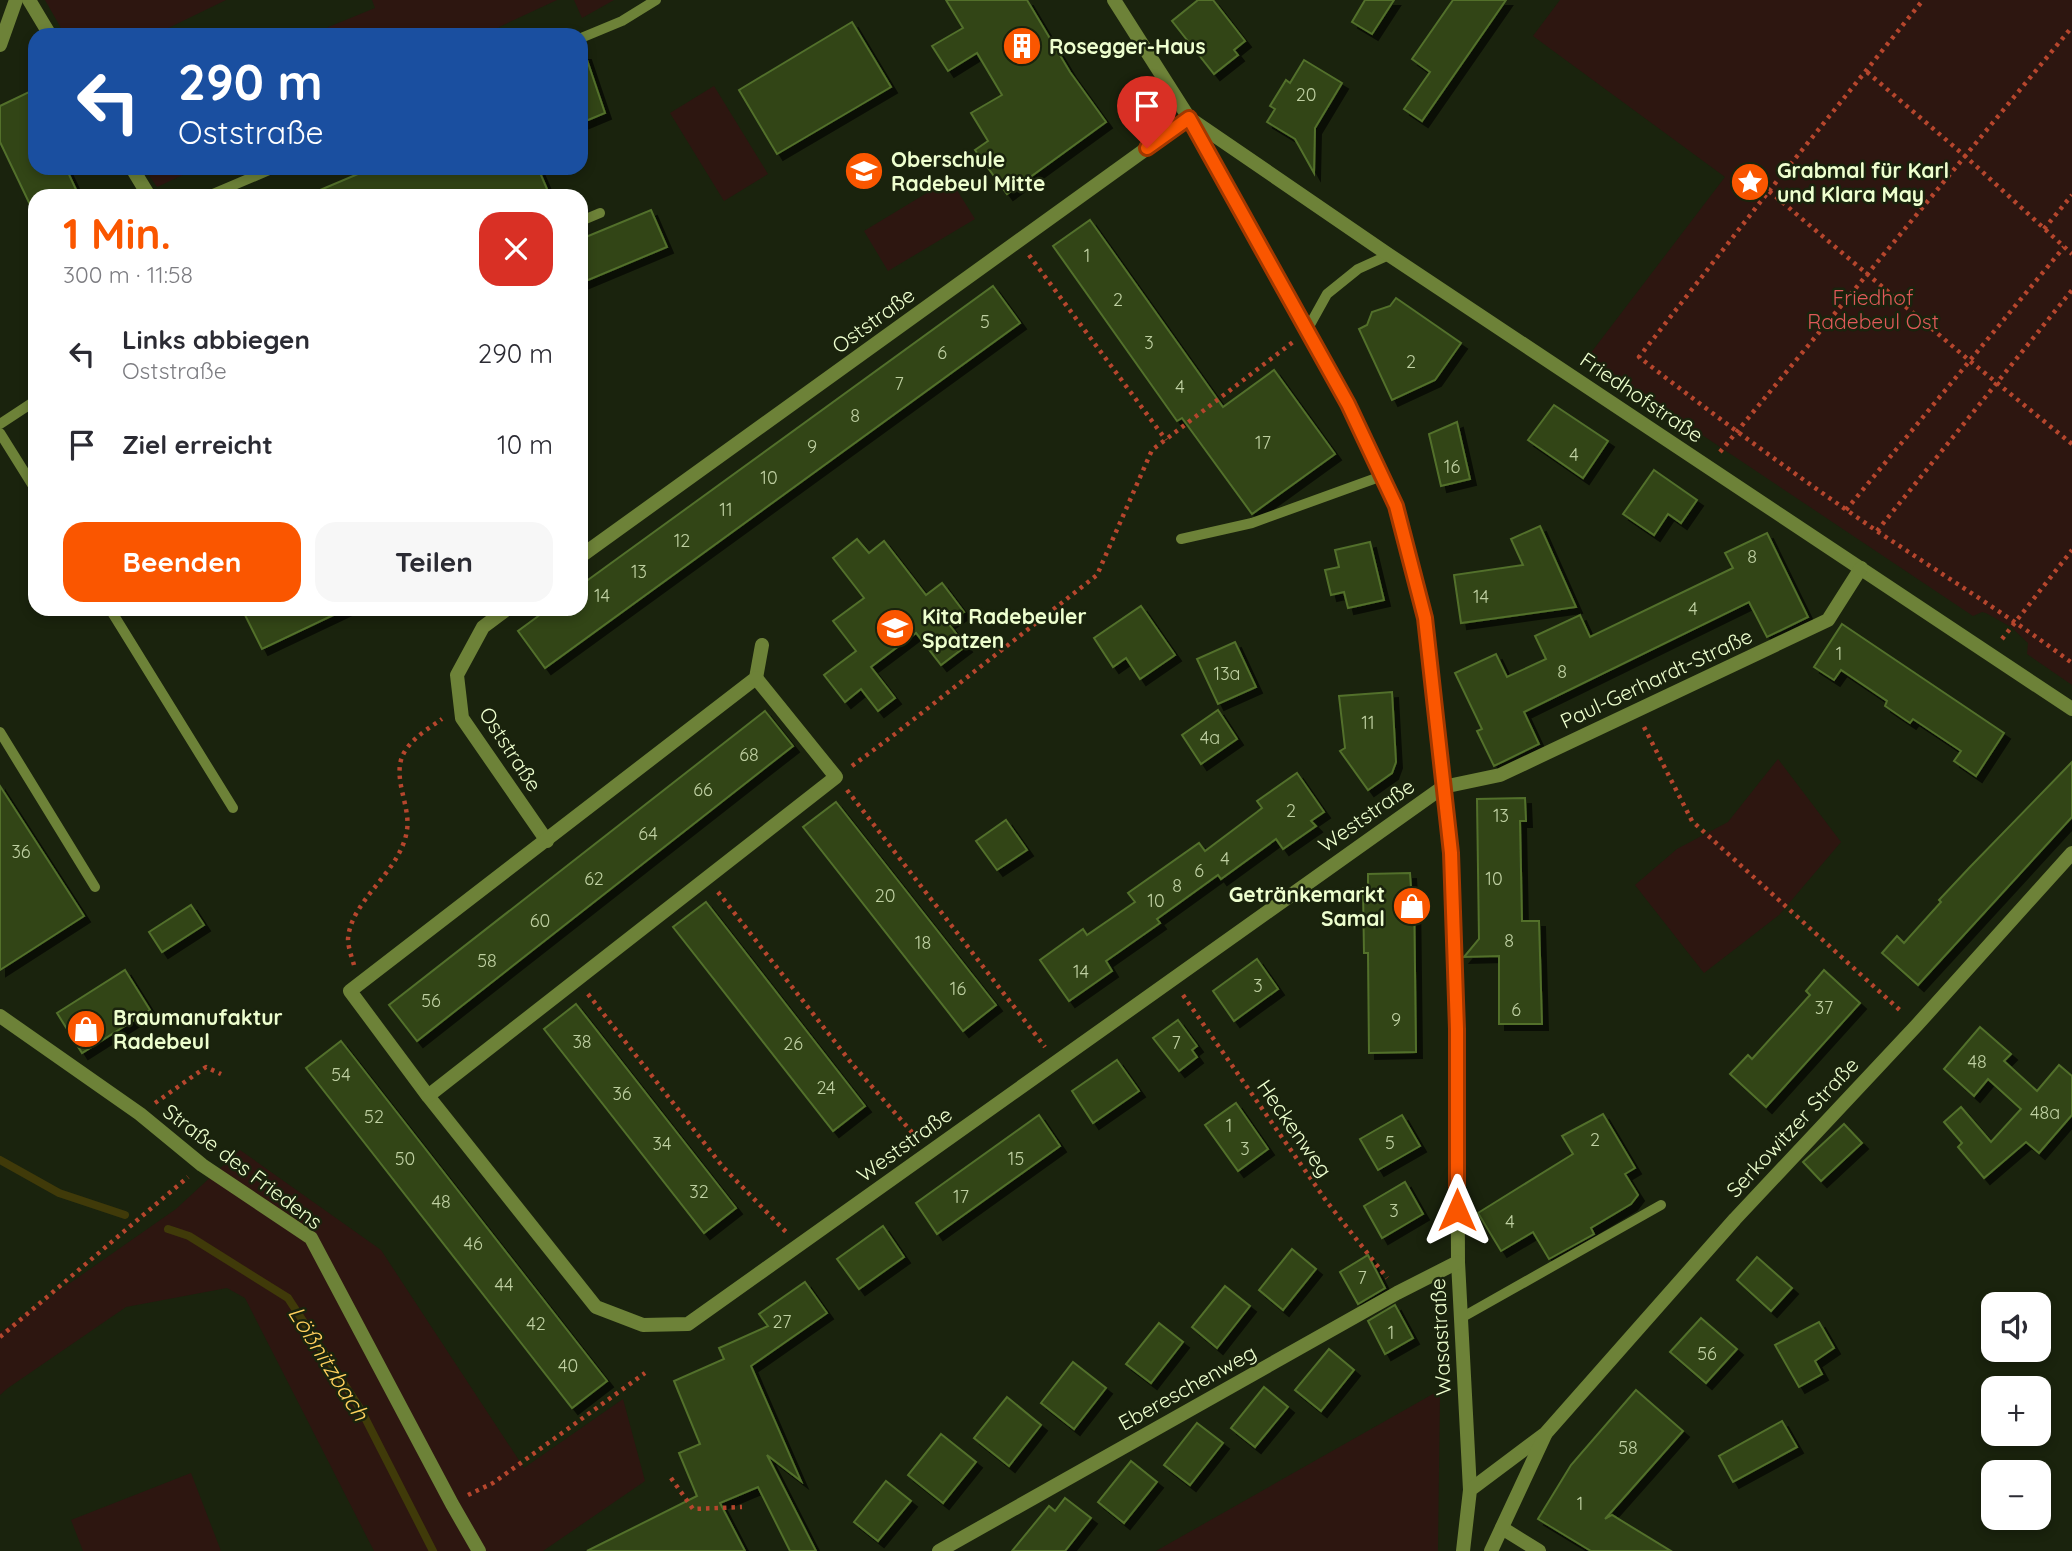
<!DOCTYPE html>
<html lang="de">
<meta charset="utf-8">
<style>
body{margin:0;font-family:Quicksand,sans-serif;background:#f7f7f7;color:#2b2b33;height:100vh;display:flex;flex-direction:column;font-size:26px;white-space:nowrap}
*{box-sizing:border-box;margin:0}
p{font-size:23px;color:#7c7c81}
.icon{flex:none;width:38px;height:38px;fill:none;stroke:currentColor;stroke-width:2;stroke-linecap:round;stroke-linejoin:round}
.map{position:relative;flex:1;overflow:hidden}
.drawer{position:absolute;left:28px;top:189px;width:560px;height:427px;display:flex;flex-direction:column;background:#fff;border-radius:21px;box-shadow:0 4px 10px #0003}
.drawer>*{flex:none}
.hud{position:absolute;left:28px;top:28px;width:560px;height:147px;border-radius:21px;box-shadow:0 4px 10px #0003;background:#1a4fa0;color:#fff;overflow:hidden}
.controls{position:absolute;left:1981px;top:1292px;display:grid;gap:14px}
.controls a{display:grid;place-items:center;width:70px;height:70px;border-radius:14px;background:#fff;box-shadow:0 4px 10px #0003;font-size:35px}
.pin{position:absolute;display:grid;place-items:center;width:60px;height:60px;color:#fff;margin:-72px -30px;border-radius:50% 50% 50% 0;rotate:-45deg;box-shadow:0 0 7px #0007}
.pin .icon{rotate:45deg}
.me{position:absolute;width:77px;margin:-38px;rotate:0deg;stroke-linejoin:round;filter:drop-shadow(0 0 5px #0008)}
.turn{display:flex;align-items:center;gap:24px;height:147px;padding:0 35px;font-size:32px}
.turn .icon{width:91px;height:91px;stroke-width:2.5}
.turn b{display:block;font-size:49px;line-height:60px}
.round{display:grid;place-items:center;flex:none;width:74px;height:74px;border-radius:21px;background:#f7f7f7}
.headline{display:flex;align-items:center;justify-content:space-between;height:119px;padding:0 35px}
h1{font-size:42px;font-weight:700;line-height:52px;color:#fa5600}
.primary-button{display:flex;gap:14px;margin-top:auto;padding:14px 35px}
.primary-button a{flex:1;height:80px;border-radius:21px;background:#fa5600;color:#fff;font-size:28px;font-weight:700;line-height:80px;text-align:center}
.primary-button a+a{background:#f7f7f7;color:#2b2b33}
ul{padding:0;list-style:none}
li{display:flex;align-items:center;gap:21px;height:91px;padding:0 35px}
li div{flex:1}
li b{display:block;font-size:26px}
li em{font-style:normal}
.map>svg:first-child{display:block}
</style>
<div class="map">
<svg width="2072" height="1551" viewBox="0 0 2072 1551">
<defs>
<filter id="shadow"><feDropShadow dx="6" dy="6" stdDeviation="0" flood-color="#0009"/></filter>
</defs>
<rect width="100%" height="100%" fill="#1a230d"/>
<!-- green -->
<g fill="#2d1610">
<polygon points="45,0 226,0 154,35 65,35"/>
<polygon points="372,0 557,0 482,35 309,35 375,8"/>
<polygon points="574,0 614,0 582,18"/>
<polygon points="1560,0 2072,0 2072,685 2027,654 2028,643 2011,627 1986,613 1982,612 1973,616 1587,358 1725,177 1533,36"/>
<polygon points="714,86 768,174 724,201 670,113"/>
<polygon points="144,168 198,168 157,187"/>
<polygon points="950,179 975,219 888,271 864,231"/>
<polygon points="1778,759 1841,842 1779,915 1704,973 1635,885 1677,849 1728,822"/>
<polygon points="240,1150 381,1250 524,1468 623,1399 645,1481 543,1551 374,1551 245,1298 227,1288 126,1307 8,1388 0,1395 0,1332 176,1209"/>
<polygon points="1440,1390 1438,1551 1156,1551"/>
<polygon points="191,1473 221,1551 83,1551 71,1520"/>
</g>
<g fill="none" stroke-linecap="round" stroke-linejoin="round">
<!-- stream -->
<g stroke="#403a09" stroke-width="8">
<polyline points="0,1160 59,1193 125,1215"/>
<polyline points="168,1229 189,1236 288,1298 361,1410 433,1551"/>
</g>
</g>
<!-- building -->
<g fill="#314419" stroke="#52702b" stroke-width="2" filter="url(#shadow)">
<polygon points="946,0 1027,0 1070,72 1106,122 1007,194 975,150 988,141 971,113 1002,95 977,53 948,71 932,46 963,28"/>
<polygon points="1198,0 1213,0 1245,41 1234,50 1238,55 1214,74 1172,21"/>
<polygon points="1365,0 1394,0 1372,34 1352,22"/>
<polygon points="1453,0 1506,0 1422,121 1404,109 1430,72 1412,59"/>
<polygon points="852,22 891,87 777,154 739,90"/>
<polygon points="581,54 585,54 605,113 581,123"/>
<polygon points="1304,60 1342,83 1315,128 1314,173 1295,139 1267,122 1275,109 1270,106 1286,80 1290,83"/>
<polygon points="29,92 35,104 35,168 66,168 79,196 35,196 35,215 0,142 0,106"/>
<polygon points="372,168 538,168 550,196 306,196"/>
<polygon points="651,210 667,247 581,283 581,239"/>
<polygon points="1090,220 1223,407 1274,370 1335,454 1252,514 1182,418 1177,421 1053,246"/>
<polygon points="993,286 1020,323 545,668 518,631 548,609 581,609 581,585"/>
<polygon points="1396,298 1461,343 1435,380 1392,400 1359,329 1367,325 1372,312 1390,306"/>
<polygon points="1554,405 1608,441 1583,478 1528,440"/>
<polygon points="1457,422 1470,479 1441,486 1429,434"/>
<polygon points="1654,470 1697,500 1681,523 1668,514 1654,535 1623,514"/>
<polygon points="1540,526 1576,607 1461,623 1454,575 1523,565 1511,539"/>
<polygon points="1767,533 1808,617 1767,637 1749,602 1524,712 1539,744 1494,766 1477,731 1482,729 1455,673 1496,654 1507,677 1546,659 1535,636 1580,615 1590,637 1733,568 1725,553"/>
<polygon points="857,539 869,553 884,541 926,595 942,583 964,612 948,623 966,646 941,665 916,633 871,667 895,698 878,711 861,689 845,702 824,675 856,651 833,621 864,598 833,558"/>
<polygon points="1370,542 1384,600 1348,608 1344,592 1331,595 1325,570 1339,567 1335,550"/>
<polygon points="1141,606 1175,655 1140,679 1126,658 1113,667 1094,638"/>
<polygon points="242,609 346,609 262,649"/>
<polygon points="1842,624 2004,733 1976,776 1954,761 1961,751 1913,719 1910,723 1885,706 1887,701 1841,670 1834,680 1814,667"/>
<polygon points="1235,642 1256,687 1218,704 1197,659"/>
<polygon points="1392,692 1396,762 1392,773 1368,790 1340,751 1345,748 1339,696"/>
<polygon points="1218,710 1237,739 1201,764 1182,735"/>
<polygon points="765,711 793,746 417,1041 389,1005"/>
<polygon points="2072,762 2072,817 1918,985 1882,953 1897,936 1904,943 1941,902 1939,900 1970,867"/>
<polygon points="1297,773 1324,812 1311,821 1316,826 1283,849 1276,839 1221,879 1218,875 1157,919 1160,923 1106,961 1112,971 1069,1001 1040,960 1083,929 1087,935 1135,902 1128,893 1199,843 1205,851 1257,812 1262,808 1257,801"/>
<polygon points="0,786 84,916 0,970"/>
<polygon points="1525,798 1526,821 1520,821 1522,921 1539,921 1542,1024 1499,1024 1499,956 1464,957 1479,939 1477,799"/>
<polygon points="836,802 996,1005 963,1031 803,827"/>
<polygon points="1006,820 1027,850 997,870 976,841"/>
<polygon points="1410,873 1411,888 1414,888 1416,1052 1369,1053 1368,953 1364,953 1363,888 1368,888 1368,874"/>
<polygon points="706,902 865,1106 833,1131 673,927"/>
<polygon points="191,905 204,925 162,952 149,932"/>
<polygon points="1257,959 1278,989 1234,1021 1213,991"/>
<polygon points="125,970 150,1010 82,1053 57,1013"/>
<polygon points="1824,970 1860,1003 1766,1107 1730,1074 1748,1055 1752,1059 1810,995 1806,991"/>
<polygon points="576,1004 736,1208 704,1233 544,1029"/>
<polygon points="1178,1020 1197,1046 1192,1050 1197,1057 1179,1071 1153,1038"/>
<polygon points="1980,1027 2011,1054 2004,1061 2037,1091 2059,1065 2072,1076 2072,1115 2039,1153 2026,1142 1984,1178 1958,1147 1962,1143 1944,1122 1961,1107 1991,1142 2021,1109 1988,1079 1974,1096 1944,1069"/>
<polygon points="341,1041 607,1381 572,1408 306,1068"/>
<polygon points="1117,1060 1139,1091 1093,1123 1072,1091"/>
<polygon points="1236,1103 1268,1149 1238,1171 1205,1125"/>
<polygon points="1603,1114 1635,1168 1625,1174 1638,1195 1631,1204 1591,1228 1594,1234 1549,1259 1533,1232 1501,1251 1478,1213 1573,1154 1562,1136"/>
<polygon points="1039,1115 1060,1146 937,1234 916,1203"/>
<polygon points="1402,1115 1420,1146 1378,1170 1360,1139"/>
<polygon points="1844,1124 1862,1143 1821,1181 1803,1162"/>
<polygon points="1405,1182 1423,1214 1382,1238 1364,1206"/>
<polygon points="883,1226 904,1257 859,1289 837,1259"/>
<polygon points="1292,1249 1316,1269 1283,1310 1259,1290"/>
<polygon points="1368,1255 1385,1288 1358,1304 1340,1272"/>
<polygon points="1757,1257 1792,1288 1771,1311 1737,1280"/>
<polygon points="805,1282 827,1313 751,1366 801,1481 767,1455 816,1551 790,1551 758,1487 720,1503 745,1551 587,1551 697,1496 679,1453 700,1444 674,1381 724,1359 719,1348 768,1326 759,1314"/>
<polygon points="1225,1286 1250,1306 1217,1348 1192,1327"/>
<polygon points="1395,1305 1413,1338 1385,1354 1368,1321"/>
<polygon points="1701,1318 1737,1349 1706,1383 1670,1352"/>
<polygon points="1819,1322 1834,1348 1815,1361 1822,1374 1799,1387 1775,1345"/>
<polygon points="1159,1323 1183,1342 1151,1383 1126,1364"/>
<polygon points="1329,1349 1354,1370 1321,1411 1295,1390"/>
<polygon points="1073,1362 1106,1388 1074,1429 1041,1403"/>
<polygon points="1264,1387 1288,1407 1255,1447 1231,1428"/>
<polygon points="1636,1390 1683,1431 1605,1519 1612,1515 1671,1551 1591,1551 1538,1519 1571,1465"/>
<polygon points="1007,1397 1041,1425 1009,1466 974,1438"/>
<polygon points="1782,1421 1797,1447 1733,1482 1719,1456"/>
<polygon points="1197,1423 1223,1443 1190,1485 1164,1465"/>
<polygon points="941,1434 976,1462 943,1503 908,1475"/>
<polygon points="1131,1461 1157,1482 1124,1523 1098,1502"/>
<polygon points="886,1481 911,1501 878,1541 854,1522"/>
<polygon points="1065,1498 1091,1518 1065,1551 1012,1551 1049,1506 1055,1511"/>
</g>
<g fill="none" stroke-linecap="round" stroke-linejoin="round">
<!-- path -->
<g stroke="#b6462d" stroke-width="4.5" stroke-dasharray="3.5 5" stroke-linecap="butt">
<polyline points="1867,72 1965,156 2072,254"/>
<polyline points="1769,191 1923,0"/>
<polyline points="2044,229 2072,195"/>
<polyline points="1029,255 1166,440"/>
<path d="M2072,444L1970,361L1769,191L1639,357C1716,417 1794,474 1874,529C1941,574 2008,615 2072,663"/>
<polyline points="1720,452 2072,27"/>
<polyline points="1846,510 2064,247"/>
<polyline points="1877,531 2072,290"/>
<polyline points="2002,639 2072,550"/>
<polyline points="1644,727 1692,821 1903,1013"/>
<polyline points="852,766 895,734 1097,575 1152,450 1293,342"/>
<polyline points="847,790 1045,1047"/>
<polyline points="718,892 853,1065 917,1138"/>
<path d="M354,965C352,958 348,947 348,939C351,899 401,872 407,830C411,805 390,775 405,751C414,737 429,728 442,719"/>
<polyline points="588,994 723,1167 786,1232"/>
<polyline points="1183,995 1327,1202 1387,1278"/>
<polyline points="155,1103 206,1067 221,1074"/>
<polyline points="0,1337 188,1177"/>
<polyline points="671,1478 693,1509 742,1507"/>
<polyline points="468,1495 493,1483 645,1373"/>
</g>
<!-- service -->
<g stroke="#6d8238" stroke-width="10">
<polyline points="581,38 622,21 656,0"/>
<polyline points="208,196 274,168"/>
<polyline points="581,221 600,213"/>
<polyline points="1307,330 1327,294 1358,269 1389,255"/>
<polyline points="0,424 35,401"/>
<polyline points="0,433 35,489"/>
<polyline points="1181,539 1252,523 1382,476"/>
<polyline points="110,609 233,808"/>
<polyline points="0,732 95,887"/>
<polyline points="1461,1318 1661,1205"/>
</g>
<!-- minor -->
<g stroke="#6d8238" stroke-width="14">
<polyline points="29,0 50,35"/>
<polyline points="1114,0 1189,118 1348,404 1396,506 1425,618 1451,853 1457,1029 1458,1262 1470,1490"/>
<polyline points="0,45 16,0"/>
<polyline points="132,168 149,196"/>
<polyline points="581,556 1189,118 1389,255 2072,709"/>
<polyline points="507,609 483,627 457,675 462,718 547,841"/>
<polyline points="762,645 756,678 350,991 428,1096 596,1307 643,1325 688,1324 1443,787 1500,775 1828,620 1861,568"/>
<polyline points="0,1016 140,1114 202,1165 311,1238 452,1504 479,1551"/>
<polyline points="428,1096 836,777 756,678"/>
<polyline points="1502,1528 1539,1551"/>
<polyline points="939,1551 1397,1293 1458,1262"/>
</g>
<!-- tertiary -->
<g stroke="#6d8238" stroke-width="14">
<polyline points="1463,1551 1470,1490 1546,1433 1735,1219 1917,1025 2072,853"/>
<polyline points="1491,1551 1545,1435"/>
</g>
</g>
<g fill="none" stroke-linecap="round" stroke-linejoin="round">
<!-- route casing -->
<g stroke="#a23800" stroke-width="18">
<polyline id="route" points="1147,148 1189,118 1348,404 1396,506 1425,618 1451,853 1457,1029 1457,1210"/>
</g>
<!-- route -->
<use href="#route" stroke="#fa5600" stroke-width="12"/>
</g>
<!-- icons -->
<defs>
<g id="building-disc" transform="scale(2.0125)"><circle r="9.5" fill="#fa5600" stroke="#1a230d"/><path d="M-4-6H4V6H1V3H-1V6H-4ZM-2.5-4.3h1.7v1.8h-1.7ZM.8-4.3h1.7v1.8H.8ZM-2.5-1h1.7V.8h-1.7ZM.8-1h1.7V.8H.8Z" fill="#fff"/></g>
<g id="school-disc" transform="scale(2.0125)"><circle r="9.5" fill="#fa5600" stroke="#1a230d"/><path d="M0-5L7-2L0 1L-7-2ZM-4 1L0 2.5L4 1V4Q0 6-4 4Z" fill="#fff"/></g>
<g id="sight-disc" transform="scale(2.0125)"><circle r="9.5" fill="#fa5600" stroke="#1a230d"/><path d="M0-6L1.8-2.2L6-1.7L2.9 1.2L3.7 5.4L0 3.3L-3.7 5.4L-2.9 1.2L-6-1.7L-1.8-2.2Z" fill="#fff"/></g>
<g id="shop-disc" transform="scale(2.0125)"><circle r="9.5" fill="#fa5600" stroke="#1a230d"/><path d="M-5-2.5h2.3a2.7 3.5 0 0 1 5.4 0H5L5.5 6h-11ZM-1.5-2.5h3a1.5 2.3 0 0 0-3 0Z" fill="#fff"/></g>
</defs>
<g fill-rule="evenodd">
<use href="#building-disc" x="1022" y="46"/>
<use href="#school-disc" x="864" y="171"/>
<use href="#sight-disc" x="1750" y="182"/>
<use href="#school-disc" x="895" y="628"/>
<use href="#shop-disc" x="1412" y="906"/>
<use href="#shop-disc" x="86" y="1029"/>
</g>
<g text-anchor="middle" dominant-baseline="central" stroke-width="5" stroke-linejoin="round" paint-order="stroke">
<!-- number labels -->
<g font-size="18" fill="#bfd0a2">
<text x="1306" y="94">20</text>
<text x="1087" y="255">1</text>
<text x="1118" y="299">2</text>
<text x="985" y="321">5</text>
<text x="1149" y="342">3</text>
<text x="942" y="352">6</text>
<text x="1411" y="361">2</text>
<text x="899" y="383">7</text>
<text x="1180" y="386">4</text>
<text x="855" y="415">8</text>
<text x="1263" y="442">17</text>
<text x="812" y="446">9</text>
<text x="1574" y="454">4</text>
<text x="1452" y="466">16</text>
<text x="769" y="477">10</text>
<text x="726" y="509">11</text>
<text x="682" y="540">12</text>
<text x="1752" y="556">8</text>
<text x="639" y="571">13</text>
<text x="602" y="595">14</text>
<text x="1481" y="596">14</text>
<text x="1693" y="608">4</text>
<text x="1839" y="653">1</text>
<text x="1562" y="671">8</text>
<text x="1227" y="673">13a</text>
<text x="1368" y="722">11</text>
<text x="1210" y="737">4a</text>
<text x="749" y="754">68</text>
<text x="703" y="789">66</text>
<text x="1291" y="810">2</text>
<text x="1501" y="815">13</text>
<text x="648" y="833">64</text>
<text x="21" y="851">36</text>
<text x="1225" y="858">4</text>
<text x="1199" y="870">6</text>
<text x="594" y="878">62</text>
<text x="1494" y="878">10</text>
<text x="1177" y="885">8</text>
<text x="885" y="895">20</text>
<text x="1156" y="900">10</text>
<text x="540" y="920">60</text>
<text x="1509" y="940">8</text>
<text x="923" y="942">18</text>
<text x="487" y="960">58</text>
<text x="1081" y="971">14</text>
<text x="1258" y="985">3</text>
<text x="958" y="988">16</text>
<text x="431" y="1000">56</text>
<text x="1824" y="1007">37</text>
<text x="1516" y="1009">6</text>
<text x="1396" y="1019">9</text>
<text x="582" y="1041">38</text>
<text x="1176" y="1042">7</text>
<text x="793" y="1043">26</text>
<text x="1977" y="1061">48</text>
<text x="341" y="1074">54</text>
<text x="826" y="1087">24</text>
<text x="622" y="1093">36</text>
<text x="2045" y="1112">48a</text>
<text x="374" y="1116">52</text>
<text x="1229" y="1125">1</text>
<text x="1595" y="1139">2</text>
<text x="1390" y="1142">5</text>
<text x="662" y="1143">34</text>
<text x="1245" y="1148">3</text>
<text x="405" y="1158">50</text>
<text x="1016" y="1158">15</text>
<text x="699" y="1191">32</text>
<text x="961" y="1196">17</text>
<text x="441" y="1201">48</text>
<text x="1394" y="1210">3</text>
<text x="1510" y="1221">4</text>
<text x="473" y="1243">46</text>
<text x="1362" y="1277">7</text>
<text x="504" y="1284">44</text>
<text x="782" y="1321">27</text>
<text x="536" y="1323">42</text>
<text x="1391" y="1332">1</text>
<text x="1707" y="1353">56</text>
<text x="568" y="1365">40</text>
<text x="1628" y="1447">58</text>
<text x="1580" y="1503">1</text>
</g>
<!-- poi labels -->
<g font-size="21" font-weight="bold" fill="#eeffcf" stroke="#1a230d" text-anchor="start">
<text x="1049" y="46">Rosegger-Haus</text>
<text x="891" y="159">Oberschule<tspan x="891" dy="24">Radebeul Mitte</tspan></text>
<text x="1777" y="170">Grabmal für Karl<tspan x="1777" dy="24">und Klara May</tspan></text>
<text x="922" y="616">Kita Radebeuler<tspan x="922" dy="24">Spatzen</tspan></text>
<text x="1385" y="894" text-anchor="end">Getränkemarkt<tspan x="1385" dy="24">Samal</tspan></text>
<text x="113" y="1017">Braumanufaktur<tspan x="113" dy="24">Radebeul</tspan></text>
</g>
<!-- park labels -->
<g font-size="21" fill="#e15a5a" stroke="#1a230d">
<text x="1873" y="297">Friedhof<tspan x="1873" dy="24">Radebeul Ost</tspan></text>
</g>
<!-- street labels -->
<g font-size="21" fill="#eeffcf" stroke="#1a230d">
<text transform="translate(873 320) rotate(-36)">Oststraße</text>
<text transform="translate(1642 397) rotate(34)">Friedhofstraße</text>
<text transform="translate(1656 678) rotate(-25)">Paul-Gerhardt-Straße</text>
<text transform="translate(511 749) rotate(57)">Oststraße</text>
<text transform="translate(1366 815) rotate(-35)">Weststraße</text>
<text transform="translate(1792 1127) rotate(-47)">Serkowitzer Straße</text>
<text transform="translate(1295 1128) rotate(55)">Heckenweg</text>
<text transform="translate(904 1144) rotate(-36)">Weststraße</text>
<text transform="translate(243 1166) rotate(37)">Straße des Friedens</text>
<text transform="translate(1440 1337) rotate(-93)">Wasastraße</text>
<text transform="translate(1187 1387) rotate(-29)">Ebereschenweg</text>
</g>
<!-- water labels -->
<g font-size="23" font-style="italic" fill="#ffd05d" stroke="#1a230d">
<text transform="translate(329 1363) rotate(58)">Lößnitzbach</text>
</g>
</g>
</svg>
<div class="controls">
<a><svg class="icon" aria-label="sound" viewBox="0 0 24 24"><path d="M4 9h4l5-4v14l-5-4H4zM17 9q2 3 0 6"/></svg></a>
<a>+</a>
<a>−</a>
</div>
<div class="pin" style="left:1147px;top:148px;background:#d93025"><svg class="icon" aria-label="arrive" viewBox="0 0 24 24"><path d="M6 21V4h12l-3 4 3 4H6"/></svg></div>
<svg class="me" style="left:1457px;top:1210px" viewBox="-20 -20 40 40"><path d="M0-17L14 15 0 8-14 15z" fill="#fa5600" stroke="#fff" stroke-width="4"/></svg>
<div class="hud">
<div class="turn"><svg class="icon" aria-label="left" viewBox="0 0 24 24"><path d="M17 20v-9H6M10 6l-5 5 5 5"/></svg><div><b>290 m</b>Oststraße</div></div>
</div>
<section class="drawer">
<div class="headline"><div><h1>1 Min.</h1><p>300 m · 11:58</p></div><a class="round" style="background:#d93025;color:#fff"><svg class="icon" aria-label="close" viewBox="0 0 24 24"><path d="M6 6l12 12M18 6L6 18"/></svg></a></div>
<ul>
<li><svg class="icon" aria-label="left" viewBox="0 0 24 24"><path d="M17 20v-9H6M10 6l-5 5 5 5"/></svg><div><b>Links abbiegen</b><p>Oststraße</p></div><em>290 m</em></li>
<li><svg class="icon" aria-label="arrive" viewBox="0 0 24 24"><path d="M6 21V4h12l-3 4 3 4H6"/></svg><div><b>Ziel erreicht</b></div><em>10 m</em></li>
</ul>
<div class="primary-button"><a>Beenden</a><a>Teilen</a></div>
</section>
</div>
